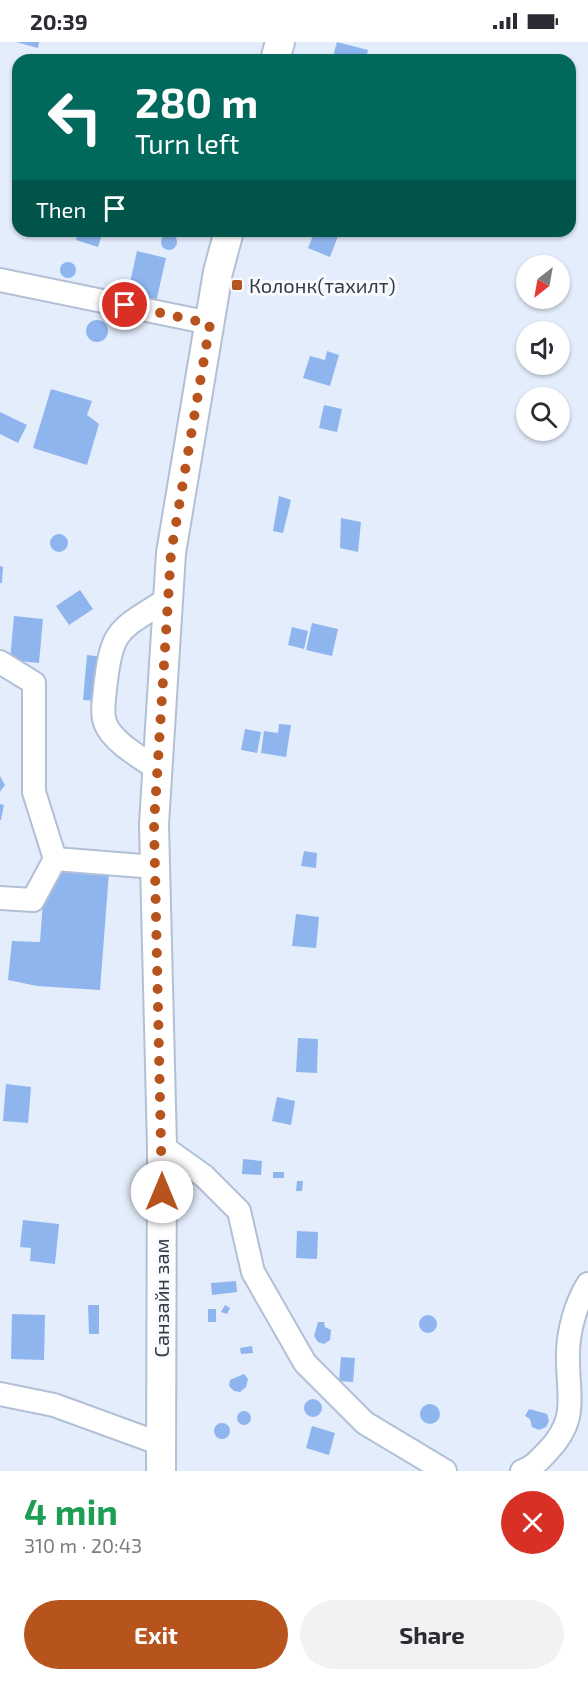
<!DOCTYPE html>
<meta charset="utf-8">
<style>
body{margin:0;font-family:"Exo 2",sans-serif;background:#f2f2f3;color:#2b2b33;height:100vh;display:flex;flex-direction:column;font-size:22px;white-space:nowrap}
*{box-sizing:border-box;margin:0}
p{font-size:20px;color:#7c7c81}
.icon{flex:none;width:33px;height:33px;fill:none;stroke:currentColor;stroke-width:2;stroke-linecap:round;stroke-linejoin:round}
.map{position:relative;height:1429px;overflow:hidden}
.details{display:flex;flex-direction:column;background:#fff;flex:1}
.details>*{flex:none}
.banner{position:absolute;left:12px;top:12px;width:564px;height:183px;border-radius:18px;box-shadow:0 2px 4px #0004;background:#00695c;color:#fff;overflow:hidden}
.needle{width:39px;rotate:211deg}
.fabs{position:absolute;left:516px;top:213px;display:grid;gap:12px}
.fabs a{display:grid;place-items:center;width:54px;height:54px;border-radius:50%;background:#fff;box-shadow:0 2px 4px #0004;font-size:30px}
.pin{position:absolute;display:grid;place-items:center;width:51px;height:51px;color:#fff;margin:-26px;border:3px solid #fff;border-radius:50%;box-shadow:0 2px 6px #0007}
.me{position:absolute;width:66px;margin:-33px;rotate:0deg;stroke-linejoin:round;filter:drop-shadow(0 0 4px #0008)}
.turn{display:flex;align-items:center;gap:21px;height:126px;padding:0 24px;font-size:27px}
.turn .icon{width:78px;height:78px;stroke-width:2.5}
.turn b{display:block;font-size:42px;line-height:51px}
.then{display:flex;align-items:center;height:57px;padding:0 24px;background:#0003;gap:12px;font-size:22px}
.round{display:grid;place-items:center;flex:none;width:63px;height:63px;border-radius:32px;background:#f2f2f3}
.headline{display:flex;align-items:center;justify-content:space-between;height:102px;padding:0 24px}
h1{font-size:36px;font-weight:700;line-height:45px;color:#1e9e55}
.cta{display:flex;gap:12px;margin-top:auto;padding:12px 24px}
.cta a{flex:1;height:69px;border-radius:36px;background:#b7541d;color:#fff;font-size:24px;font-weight:700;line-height:69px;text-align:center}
.cta a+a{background:#f2f2f3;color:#2b2b33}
.status{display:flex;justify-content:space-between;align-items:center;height:42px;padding:0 30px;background:#fff;direction:ltr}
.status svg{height:16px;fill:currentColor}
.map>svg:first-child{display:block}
</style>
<div class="status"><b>20:39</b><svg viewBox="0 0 49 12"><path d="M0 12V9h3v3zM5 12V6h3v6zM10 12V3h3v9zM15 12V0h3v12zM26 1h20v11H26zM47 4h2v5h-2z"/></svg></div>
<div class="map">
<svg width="588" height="1429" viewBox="0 0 588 1429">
<rect width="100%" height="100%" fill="#e4edfb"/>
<!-- building -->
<g fill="#8fb5ef">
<polygon points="16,0 39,0 38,6"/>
<polygon points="337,0 368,8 366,18 332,18"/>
<polygon points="79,189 103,189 98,205 76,198"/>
<polygon points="315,189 340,189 330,215 308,206"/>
<circle cx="169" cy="200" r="8"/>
<polygon points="137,209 166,216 156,260 127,254"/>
<circle cx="68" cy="228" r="8"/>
<circle cx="97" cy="289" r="11"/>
<polygon points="327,309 339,313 330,344 303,336 310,314 325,318"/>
<polygon points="51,347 92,359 87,373 99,382 87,423 33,406"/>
<polygon points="324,363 342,367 337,390 319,386"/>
<polygon points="0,370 27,383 18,401 0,392"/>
<polygon points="279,454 291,458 283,491 273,489"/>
<polygon points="341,476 361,480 358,510 340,506"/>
<circle cx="59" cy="501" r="9"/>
<polygon points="0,524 3,525 2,541 0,541"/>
<polygon points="80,548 93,567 69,583 56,564"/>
<polygon points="14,574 43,577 39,621 10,618"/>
<polygon points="312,581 338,587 332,614 306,608"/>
<polygon points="292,585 308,589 304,607 288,603"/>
<polygon points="87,613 104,615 100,659 83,658"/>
<polygon points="279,682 291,683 286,715 261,711 264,689 278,691"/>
<polygon points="245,687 261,690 257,711 241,708"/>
<polygon points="0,734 5,743 0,750"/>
<polygon points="0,762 4,763 1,778 0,778"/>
<polygon points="304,809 317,811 316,826 301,824"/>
<polygon points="60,824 109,830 100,948 37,944 8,938 12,899 40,900 44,845"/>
<polygon points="296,872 319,875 316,906 292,904"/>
<polygon points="298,996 318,997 317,1031 296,1030"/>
<polygon points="6,1042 31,1045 28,1081 3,1079"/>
<polygon points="277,1055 295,1059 291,1083 272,1079"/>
<polygon points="243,1117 262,1119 261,1133 242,1132"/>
<rect x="273" y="1130" width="11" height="6"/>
<polygon points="297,1139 303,1139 302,1149 296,1149"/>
<polygon points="23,1178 59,1182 55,1222 30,1219 31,1206 20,1205"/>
<polygon points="297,1189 318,1190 317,1217 296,1216"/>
<polygon points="236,1239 237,1250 212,1253 211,1241"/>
<polygon points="88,1263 99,1263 99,1292 89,1292"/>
<polygon points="225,1263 230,1266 227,1272 221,1270"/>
<rect x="208" y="1267" width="8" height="13"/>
<polygon points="12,1272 45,1273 44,1318 11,1317"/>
<circle cx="428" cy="1282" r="9"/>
<polygon points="318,1280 324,1280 325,1285 331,1288 330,1298 324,1302 318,1300 314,1294"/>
<polygon points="252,1304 253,1311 241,1312 240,1306"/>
<polygon points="341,1315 355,1316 353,1340 339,1339"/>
<polygon points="244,1332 248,1337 246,1345 240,1350 234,1349 229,1344 230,1338"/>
<circle cx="313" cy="1366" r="9"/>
<circle cx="430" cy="1372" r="10"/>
<polygon points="529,1367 547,1372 549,1379 546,1385 539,1388 532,1385 530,1377 525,1374"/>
<circle cx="244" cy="1376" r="7"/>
<circle cx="222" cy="1389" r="8"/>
<polygon points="312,1384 335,1391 329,1413 306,1406"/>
</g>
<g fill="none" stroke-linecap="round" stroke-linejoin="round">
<!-- minor casing -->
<g stroke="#b2c0d6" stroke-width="26">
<g id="minor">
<polyline points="0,238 210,281"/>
<polyline points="0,620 34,641 34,750 55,817 33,858 0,856"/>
<path d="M158,728C142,716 114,701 106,683C101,672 104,659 105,647C112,585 118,589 169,556"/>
<polyline points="55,817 155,825"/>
<polyline points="162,1104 204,1134 239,1169 253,1230 305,1321 365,1381 445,1429"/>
<polyline points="0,1352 54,1363 161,1402"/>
<path d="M522,1429C533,1426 539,1418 547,1410C580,1376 567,1354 568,1312C568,1289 576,1261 588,1242"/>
</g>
</g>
<!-- major casing -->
<g stroke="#b2c0d6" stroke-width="32">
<g id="major">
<polyline points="275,18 280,0"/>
<polyline points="161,1429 162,1104 154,782 171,511 218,230 229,189"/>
</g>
</g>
<!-- minor -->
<use href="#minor" stroke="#fff" stroke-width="22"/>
<!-- major -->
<use href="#major" stroke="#fff" stroke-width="28"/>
</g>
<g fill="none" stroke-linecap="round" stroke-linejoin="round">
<!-- route -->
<polyline stroke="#b7541d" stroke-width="10" stroke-dasharray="0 18" points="125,263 210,282 171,511 154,782 162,1150"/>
</g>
<!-- markers -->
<rect fill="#b7541d" stroke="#f7faff" stroke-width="2" x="231" y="237" width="12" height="12" rx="3"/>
<g text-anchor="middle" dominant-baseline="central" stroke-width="6" stroke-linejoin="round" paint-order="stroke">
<!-- poi labels -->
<g font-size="20" fill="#363c45" stroke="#f7faff" text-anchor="start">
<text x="249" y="243">Колонк(тахилт)</text>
</g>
<!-- street labels -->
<g font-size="20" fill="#363c45" stroke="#f7faff">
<text transform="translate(161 1256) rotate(-90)">Санзайн зам</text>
</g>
</g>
</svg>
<div class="fabs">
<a><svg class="needle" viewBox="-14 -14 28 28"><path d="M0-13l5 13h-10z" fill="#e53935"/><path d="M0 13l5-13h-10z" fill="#7c7c81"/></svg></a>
<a><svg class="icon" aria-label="sound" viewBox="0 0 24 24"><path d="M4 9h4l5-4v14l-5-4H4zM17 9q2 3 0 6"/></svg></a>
<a><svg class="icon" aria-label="search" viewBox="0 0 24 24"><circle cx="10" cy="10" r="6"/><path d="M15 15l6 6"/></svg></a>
</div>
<div class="pin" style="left:125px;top:263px;background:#d93025"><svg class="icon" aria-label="arrive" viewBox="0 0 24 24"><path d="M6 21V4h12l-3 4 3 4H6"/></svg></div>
<svg class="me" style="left:162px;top:1150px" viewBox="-20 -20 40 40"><circle r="19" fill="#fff"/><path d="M0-13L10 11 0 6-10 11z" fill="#b7541d"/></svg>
<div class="banner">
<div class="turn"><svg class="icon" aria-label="left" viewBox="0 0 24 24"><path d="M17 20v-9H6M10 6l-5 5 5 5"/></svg><div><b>280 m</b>Turn left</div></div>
<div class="then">Then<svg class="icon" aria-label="arrive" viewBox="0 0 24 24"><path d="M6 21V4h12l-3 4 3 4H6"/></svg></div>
</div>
</div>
<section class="details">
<div class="headline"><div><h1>4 min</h1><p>310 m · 20:43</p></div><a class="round" style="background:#d93025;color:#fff"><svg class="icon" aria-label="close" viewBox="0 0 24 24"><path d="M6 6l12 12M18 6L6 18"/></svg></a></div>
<div class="cta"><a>Exit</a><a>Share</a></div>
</section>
